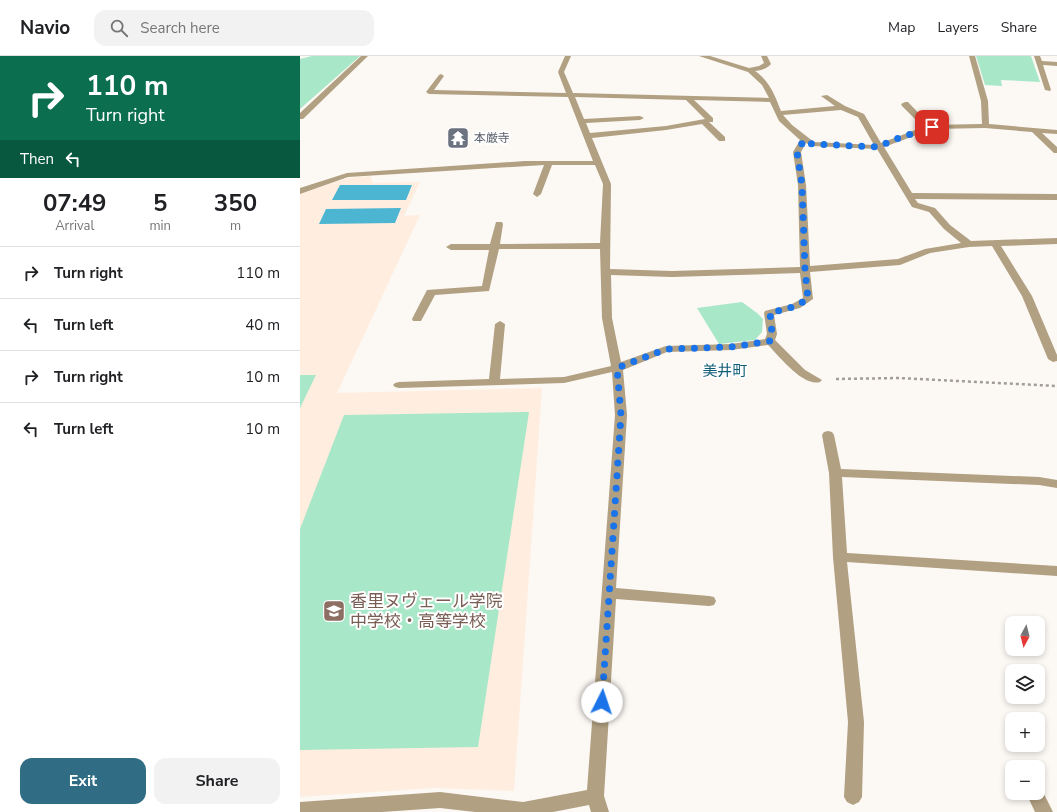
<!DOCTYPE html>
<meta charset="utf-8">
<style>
body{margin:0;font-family:"Nunito Sans","Noto Sans JP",sans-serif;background:#f2f2f2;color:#202124;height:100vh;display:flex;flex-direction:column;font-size:15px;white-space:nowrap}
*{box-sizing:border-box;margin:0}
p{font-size:13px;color:#757577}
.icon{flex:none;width:22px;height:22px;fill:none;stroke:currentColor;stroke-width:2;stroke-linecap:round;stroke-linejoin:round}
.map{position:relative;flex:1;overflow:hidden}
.sheet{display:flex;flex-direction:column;background:#fff;width:300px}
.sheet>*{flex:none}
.banner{background:#0b6e4f;color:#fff;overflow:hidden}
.needle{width:26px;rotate:187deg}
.buttons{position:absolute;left:705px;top:560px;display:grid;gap:8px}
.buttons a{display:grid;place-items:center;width:40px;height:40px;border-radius:8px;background:#fff;box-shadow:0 2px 6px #0003;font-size:20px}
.pin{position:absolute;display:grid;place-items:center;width:34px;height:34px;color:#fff;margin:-17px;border-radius:8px;box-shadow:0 2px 6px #0006}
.me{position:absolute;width:44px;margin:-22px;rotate:4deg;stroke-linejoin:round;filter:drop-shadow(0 0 3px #0008)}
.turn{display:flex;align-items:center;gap:14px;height:84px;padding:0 20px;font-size:18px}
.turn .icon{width:52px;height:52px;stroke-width:2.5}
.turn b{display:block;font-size:28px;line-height:34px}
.then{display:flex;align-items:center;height:38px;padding:0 20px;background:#0003;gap:8px;font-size:15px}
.eta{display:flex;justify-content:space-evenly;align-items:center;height:68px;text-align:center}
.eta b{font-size:24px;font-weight:700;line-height:28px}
.button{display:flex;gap:8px;margin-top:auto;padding:8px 20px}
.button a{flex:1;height:46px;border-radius:12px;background:#306d84;color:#fff;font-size:16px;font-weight:700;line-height:46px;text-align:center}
.button a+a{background:#f2f2f2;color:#202124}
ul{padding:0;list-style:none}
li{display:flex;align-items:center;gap:12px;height:52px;padding:0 20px;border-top:1px solid #e0e0e0}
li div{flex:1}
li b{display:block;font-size:15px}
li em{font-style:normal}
header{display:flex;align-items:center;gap:24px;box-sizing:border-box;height:56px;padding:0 20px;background:#fff;border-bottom:1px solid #e0e0e0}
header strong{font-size:19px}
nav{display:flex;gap:22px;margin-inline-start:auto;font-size:14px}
.search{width:280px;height:36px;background:#f2f2f2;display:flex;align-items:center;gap:10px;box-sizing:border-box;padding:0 14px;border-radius:12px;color:#757577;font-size:15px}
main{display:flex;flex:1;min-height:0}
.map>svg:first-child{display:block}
</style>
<header>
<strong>Navio</strong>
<div class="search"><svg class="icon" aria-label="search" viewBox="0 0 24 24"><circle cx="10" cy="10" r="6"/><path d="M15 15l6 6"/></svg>Search here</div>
<nav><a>Map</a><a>Layers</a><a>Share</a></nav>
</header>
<main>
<section class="sheet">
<div class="banner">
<div class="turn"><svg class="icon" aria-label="right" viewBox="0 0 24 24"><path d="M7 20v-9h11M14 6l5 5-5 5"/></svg><div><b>110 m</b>Turn right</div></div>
<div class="then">Then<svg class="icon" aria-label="left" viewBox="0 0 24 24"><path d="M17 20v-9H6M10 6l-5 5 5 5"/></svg></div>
</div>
<div class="eta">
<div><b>07:49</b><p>Arrival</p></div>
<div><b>5</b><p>min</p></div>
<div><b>350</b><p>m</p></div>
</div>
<ul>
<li><svg class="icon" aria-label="right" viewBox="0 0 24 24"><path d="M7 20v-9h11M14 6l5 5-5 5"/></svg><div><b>Turn right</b></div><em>110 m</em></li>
<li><svg class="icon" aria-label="left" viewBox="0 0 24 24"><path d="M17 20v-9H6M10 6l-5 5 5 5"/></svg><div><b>Turn left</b></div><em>40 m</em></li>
<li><svg class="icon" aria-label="right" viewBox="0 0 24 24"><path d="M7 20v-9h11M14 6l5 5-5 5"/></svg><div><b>Turn right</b></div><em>10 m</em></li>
<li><svg class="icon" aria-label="left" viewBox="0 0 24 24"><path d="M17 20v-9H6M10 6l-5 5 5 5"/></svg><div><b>Turn left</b></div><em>10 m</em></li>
</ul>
<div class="button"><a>Exit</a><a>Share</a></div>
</section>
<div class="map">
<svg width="757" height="756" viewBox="0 0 757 756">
<rect width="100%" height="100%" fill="#fcf8f4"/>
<!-- built -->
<polygon fill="#ffeedf" points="70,120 73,127 120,126 104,160 120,159 37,337 242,332 214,735 134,732 0,741 0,138 48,122"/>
<!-- green -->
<g fill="#a8e7c8">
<polygon points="12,0 60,0 0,53 0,3"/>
<polygon points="676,0 731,0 740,26 701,24 702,30 685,29"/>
<polygon points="442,246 457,257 463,263 462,276 455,284 419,288 397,252"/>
<polygon points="0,319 16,319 0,352"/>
<polygon points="229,356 178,691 0,694 0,473 44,359"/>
</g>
<!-- water -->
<g fill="#4bb5d2">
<polygon points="40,129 112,129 106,144 32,144"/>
<polygon points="101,152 95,167 19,168 26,153"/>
</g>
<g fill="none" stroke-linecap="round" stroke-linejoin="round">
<!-- path -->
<polyline stroke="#a29d98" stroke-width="2.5" stroke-dasharray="3 3" stroke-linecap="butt" points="536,323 599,322 757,330"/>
<!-- minor -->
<g fill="#b1a081" fill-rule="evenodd">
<polygon points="61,0 68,0 3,63 0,63 0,57"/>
<path d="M265,0H271L264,16L273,37L469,42L462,29L448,16L399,0H410L449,12L459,10L464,7L461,0H467L471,8C467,13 461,14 455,15C470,25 475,40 481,55L535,50L521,40L527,39L545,50L564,58L581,87L623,71L602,50L601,48L605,46H608L630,69L682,68L681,45L669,0H675L688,45L689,68L757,74V78L742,77L757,91V97H754L732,76L685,72L633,73L584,91L612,137L757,138V144L615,143L618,147L635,152L650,169L671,185L757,182V188L701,190L732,240L757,299V305L753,306L748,303L722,240L692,190L669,191L630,197L600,209L510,216L513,243L500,252L474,259L477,278L475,284L505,314L522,324L520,326C503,331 479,300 468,289L431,294L367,296L323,314L327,359L316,532L409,540L414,541L416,545L414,549L409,550L316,543L304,740L309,756H291L289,749L253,756H175L140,752L82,756H0V746L140,736L223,746L287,734L315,359L312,316L264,327L99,332L95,331L93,329L95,327L99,326L189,323L195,268L200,265L205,268L200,323L264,321L311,310L302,262L300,193H199L189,235L135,239L121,265H113L112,263L127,234L182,230L189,194H151L146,191L151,188H190L196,166H202L203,168L200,188L300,187L303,128L295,109H252L241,138L237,141L233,138L244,109L48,121L0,138V132L47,117L225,105H293L268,41L129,38L126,36L139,19L141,18L144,20L134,34L266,37L258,16ZM275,41L386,44L405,63L366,70L290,77L286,67L340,64L344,62L340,60L284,63ZM394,44L470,46L479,65L500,84L493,96L498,129L500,211L372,215L310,213L311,128L292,82L366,74L402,68L419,85H425V81L409,66H413V62ZM541,54L558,61L574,89L514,86L492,69L483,59ZM506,87L512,90L577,93L612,151L629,156L644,173L661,187L625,193L598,203L510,210L506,129L501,96ZM500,217L503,242L492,248L465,255L464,257L467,278L465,283L431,288L366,290L321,306L312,262L311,219L372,221Z"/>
<polygon points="734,0 740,0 742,5 757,6 757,10 743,9 751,34 750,35 745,34"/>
<polygon points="528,375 532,376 534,379 541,413 739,421 757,424 757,432 739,429 542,421 547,497 757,510 757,520 547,506 564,666 562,741 559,746 553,749 547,746 544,741 548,666 533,501 529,417 522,379 524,376"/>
<polygon points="738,730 741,732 753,756 735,756 726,737 738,737"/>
</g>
</g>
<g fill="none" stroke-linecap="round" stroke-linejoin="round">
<!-- route -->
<polyline stroke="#1a73e8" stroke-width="7" stroke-dasharray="0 12.6" points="302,646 321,359 317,312 366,293 431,291 470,285 472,278 470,257 496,250 508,243 505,214 502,129 497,96 504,84 512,88 578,91 593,84 632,71"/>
</g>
<!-- icons -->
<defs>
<g id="temple-square" transform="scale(1.15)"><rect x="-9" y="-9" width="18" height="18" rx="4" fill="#6b7280" stroke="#fff"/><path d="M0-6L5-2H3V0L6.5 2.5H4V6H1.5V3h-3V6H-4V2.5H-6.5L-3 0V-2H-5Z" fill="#fff"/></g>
<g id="school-square" transform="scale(1.15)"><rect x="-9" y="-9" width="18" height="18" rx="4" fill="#8d6e63" stroke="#fff"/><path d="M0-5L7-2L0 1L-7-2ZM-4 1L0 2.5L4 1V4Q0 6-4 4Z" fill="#fff"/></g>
</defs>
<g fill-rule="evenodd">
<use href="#temple-square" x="158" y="82"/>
<use href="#school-square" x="34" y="555"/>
</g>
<g text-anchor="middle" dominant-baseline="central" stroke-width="4" stroke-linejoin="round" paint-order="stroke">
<!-- far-worship labels -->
<g font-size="12" fill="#5b616d" stroke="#fff" text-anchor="start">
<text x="174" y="82">本厳寺</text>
</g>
<!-- neighbourhood labels -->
<g font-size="15" fill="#125e77" stroke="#fff">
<text x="425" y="315">美井町</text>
</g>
<!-- near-education labels -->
<g font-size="17" fill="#785e54" stroke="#fff" text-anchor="start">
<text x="50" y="545">香里ヌヴェール学院<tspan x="50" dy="20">中学校・高等学校</tspan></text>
</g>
</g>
</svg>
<div class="buttons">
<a><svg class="needle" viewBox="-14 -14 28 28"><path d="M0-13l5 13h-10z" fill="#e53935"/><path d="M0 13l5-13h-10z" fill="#757577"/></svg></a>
<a><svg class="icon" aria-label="layers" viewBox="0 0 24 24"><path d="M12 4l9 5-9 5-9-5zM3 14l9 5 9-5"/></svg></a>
<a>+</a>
<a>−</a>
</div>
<div class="pin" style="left:632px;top:71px;background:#d93025"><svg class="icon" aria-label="arrive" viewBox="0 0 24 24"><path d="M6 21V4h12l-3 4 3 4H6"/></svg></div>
<svg class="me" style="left:302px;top:646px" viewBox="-20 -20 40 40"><circle r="19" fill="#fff"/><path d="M0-13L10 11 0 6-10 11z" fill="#1a73e8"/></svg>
</div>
</main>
